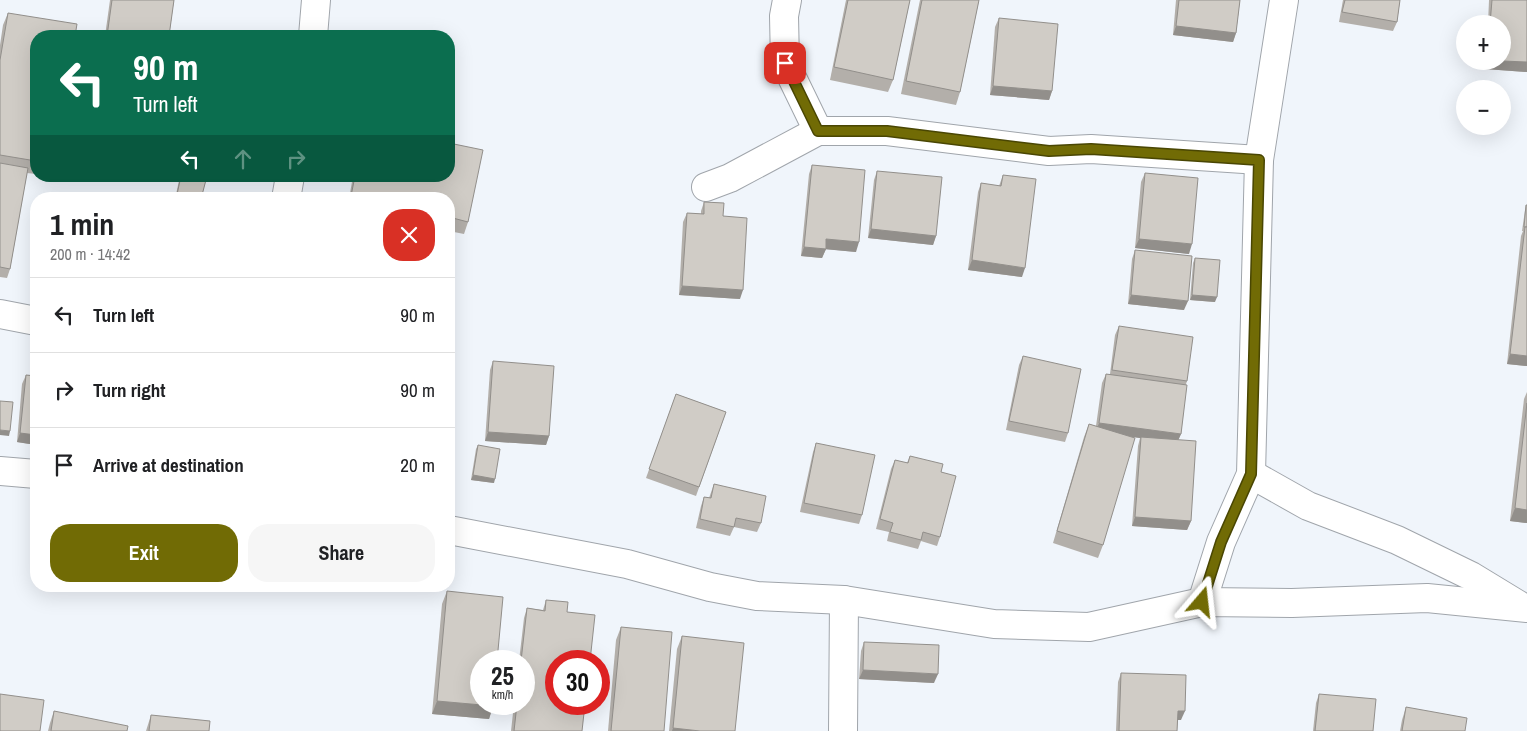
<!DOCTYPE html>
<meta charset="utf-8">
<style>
body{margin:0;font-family:"Archivo Narrow",sans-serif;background:#f6f6f6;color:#202124;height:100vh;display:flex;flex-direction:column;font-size:19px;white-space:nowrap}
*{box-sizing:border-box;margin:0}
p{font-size:16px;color:#757577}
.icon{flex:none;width:28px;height:28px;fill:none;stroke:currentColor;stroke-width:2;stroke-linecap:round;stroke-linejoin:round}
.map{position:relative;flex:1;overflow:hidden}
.panel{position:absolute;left:30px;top:192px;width:425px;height:400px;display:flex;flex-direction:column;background:#fff;border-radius:20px;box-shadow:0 5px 20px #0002}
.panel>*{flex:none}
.banner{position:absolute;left:30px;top:30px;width:425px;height:152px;border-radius:20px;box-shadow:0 5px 20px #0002;background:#0b6e4f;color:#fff;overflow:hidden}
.fabs{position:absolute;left:1456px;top:15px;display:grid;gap:10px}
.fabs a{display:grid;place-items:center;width:55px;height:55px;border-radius:50%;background:#fff;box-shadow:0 5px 20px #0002;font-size:25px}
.speed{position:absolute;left:470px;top:650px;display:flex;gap:10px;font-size:25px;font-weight:700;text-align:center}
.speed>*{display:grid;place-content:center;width:65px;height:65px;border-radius:50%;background:#fff;box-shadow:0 5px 20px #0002;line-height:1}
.speed small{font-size:12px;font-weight:400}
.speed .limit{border:8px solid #d22;background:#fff;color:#111}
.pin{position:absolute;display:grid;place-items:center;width:42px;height:42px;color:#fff;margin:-21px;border-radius:10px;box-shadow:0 2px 8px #0006}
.me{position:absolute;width:55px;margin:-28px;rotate:17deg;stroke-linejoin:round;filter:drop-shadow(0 0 4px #0008)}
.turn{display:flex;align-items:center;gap:18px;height:105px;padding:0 20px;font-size:22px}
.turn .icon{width:65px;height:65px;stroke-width:2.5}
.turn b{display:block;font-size:35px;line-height:42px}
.lanes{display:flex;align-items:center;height:48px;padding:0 20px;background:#0003;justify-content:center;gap:25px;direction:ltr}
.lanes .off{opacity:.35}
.round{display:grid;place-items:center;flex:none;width:52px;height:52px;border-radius:20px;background:#f6f6f6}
.summary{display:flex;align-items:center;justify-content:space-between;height:85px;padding:0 20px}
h1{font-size:30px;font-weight:800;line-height:38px}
.cta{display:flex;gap:10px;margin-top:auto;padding:10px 20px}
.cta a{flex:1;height:58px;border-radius:20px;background:#716b05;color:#fff;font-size:20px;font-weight:800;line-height:58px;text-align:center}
.cta a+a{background:#f6f6f6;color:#202124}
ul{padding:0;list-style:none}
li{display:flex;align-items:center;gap:15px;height:75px;padding:0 20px;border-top:1px solid #e0e0e0}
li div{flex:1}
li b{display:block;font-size:19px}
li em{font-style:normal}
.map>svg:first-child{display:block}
</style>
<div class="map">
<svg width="1527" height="731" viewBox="0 0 1527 731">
<rect width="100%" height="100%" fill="#f0f5fb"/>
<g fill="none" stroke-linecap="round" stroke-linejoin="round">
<!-- street casing -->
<g stroke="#a0a5ab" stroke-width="30">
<g id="street">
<polyline points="787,0 784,16 785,63 818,131"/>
<polyline points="313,36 316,0"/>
<polyline points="706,187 730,178 818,131 887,131 1049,151 1091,149 1259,160"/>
<polyline points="286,199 290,176"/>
<polyline points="0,314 36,321"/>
<polyline points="1251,474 1308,506 1397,540 1471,576 1522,607"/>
<polyline points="1202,602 1221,542 1251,474 1259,160 1284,0"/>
<polyline points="843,731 844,600"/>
</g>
</g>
<!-- secondary casing -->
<g stroke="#a0a5ab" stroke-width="30">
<g id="secondary">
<polyline points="0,471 36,474"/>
<polyline points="449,530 627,564 710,587 757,596 844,600 994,624 1089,627 1202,602 1292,603 1427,598 1527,608"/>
</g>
</g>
<!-- street -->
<use href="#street" stroke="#fff" stroke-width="28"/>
<!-- secondary -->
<use href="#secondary" stroke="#fff" stroke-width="28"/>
</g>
<!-- wall -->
<g fill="#b3afaa">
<polygon points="110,0 174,0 169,36 105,36"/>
<polygon points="846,0 910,0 893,80 888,92 830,80"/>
<polygon points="920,0 979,0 960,92 956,105 901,94"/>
<polygon points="1176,0 1240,0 1236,33 1233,42 1173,35"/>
<polygon points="1343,0 1400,0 1397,22 1393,31 1339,22"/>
<polygon points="1489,0 1527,0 1527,72 1485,69 1485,61 1502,61 1502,24 1488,24"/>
<polygon points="8,13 36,36 36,174 27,173 10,269 7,278 0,277 0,45 3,25"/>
<polygon points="999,18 1052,91 1049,100 990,95 995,27"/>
<polygon points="812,165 856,252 826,249 822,258 801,256 809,174"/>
<polygon points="877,171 936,236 933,245 868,238 874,180"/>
<polygon points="1145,173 1189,254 1135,248 1141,182"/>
<polygon points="1003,175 1022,277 968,270 978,192 981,183 999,186"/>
<polygon points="180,176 207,176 201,199 175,199"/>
<polygon points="353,176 449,176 468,222 464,234 449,231 449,199 349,199"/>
<polygon points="704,202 723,216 740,299 679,295 683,222 687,213 701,214 701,211"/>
<polygon points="1526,205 1527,366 1507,364 1521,236 1523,231 1522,231 1525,210"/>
<polygon points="1135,250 1184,310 1128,304 1132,259"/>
<polygon points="1195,258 1215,302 1190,300 1193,263"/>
<polygon points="1119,326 1187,381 1186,384 1181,434 1178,440 1191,521 1187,530 1132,526 1138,446 1140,438 1133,437 1103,545 1098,558 1053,543 1084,437 1089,424 1096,426 1102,383 1106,374 1110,374 1115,335"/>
<polygon points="1023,356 1068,433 1065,442 1006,430 1019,365"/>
<polygon points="493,361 549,436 546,445 485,441 490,370"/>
<polygon points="26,375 36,376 36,445 17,442 22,384"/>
<polygon points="1527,392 1527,523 1510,521 1524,399"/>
<polygon points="676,394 726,412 696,496 646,478"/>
<polygon points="816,443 862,515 859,524 800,512 813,452"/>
<polygon points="478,445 494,483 471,480 476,449"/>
<polygon points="910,456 941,472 940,537 937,546 921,541 918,549 887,541 889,532 876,529 891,469 895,460 907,463"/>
<polygon points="714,484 761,523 757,532 734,527 730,536 696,528 701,506 704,497 709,498"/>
<polygon points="447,591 493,706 489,719 432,714 442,604"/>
<polygon points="546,600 567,612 582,731 511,731 514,704 524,704 524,661 519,661 524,618 527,608 543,610"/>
<polygon points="621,627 664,731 608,731 616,640"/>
<polygon points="682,636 735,731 669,731 677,649"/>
<polygon points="864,642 934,683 859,679 861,651"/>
<polygon points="1121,673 1181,720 1178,720 1177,731 1116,731 1118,682"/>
<polygon points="1319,694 1373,731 1313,731 1316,703"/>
<polygon points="1406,707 1465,731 1400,731 1402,720"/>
<polygon points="54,711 127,731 48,731 50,723"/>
<polygon points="151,715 209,731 146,731"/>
</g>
<!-- shaded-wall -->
<g fill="#928f8b">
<polygon points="1176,26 1236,33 1233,42 1173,35"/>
<polygon points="1487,61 1502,61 1527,62 1527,72 1485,69"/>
<polygon points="993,86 1052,91 1049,100 990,95"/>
<polygon points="871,229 936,236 933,245 868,238"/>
<polygon points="826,239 859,242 856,252 823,249"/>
<polygon points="1139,239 1192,244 1189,254 1135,248"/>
<polygon points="804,247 826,249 822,258 801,256"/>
<polygon points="972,260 1025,268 1022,277 968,270"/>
<polygon points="682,286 743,290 740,299 679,295"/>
<polygon points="1131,295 1188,301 1184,310 1128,304"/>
<polygon points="1192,295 1217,297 1215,302 1190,300"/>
<polygon points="1510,354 1527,356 1527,366 1507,364"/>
<polygon points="1099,423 1181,434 1177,443 1096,432"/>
<polygon points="0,430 10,431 9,436 0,435"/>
<polygon points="488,432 549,436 546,445 485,441"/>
<polygon points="20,433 36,435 36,445 17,442"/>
<polygon points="473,475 495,479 494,483 471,480"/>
<polygon points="1515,508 1527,510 1527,523 1510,521"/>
<polygon points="1135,517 1191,521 1187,530 1132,526"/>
<polygon points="863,670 938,674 934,683 859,679"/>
<polygon points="437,701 493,706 489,719 432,714"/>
<polygon points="1178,711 1185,711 1181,720 1175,720"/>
<polygon points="673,728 700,731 672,731"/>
</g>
<!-- building -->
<g fill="#d0ccc6" stroke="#928f8b">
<polygon points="112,0 174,0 169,36 107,36"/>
<polygon points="848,0 910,0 893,80 834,67"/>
<polygon points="922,0 979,0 960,92 906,81"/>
<polygon points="1179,0 1240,0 1236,33 1176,26"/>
<polygon points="1345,0 1400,0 1397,22 1342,12"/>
<polygon points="1492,0 1527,0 1527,62 1502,61 1502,24 1490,24"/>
<polygon points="8,13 77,24 75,36 36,36 36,161 0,155 0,60"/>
<polygon points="999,18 1058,24 1052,91 993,86"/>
<polygon points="449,143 483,150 468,222 449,217 449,199 362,199 351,196 355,176 449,176"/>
<polygon points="0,163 28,168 10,269 0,267"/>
<polygon points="812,165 865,170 859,242 826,239 826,249 804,247"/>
<polygon points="877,171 942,177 936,236 871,229"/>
<polygon points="1145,173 1198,178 1192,244 1139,239"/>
<polygon points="1003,175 1036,179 1025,268 972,260 981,183 1001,186"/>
<polygon points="181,176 207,176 201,199 176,199"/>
<polygon points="704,202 724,203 723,216 747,218 743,290 682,286 687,213 704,214"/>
<polygon points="1526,205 1527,205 1527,227 1524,227"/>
<polygon points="1525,227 1527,227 1527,356 1510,354"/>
<polygon points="1135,250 1192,256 1188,301 1131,295"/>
<polygon points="1195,258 1220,260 1217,297 1192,295"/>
<polygon points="1119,326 1193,337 1187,381 1112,370"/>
<polygon points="1023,356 1081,369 1068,433 1009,421"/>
<polygon points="493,361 554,366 549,436 488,432"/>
<polygon points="1106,374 1187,385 1181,434 1099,423"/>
<polygon points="26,375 36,376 36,435 20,433"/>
<polygon points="676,394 726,412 699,487 649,469"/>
<polygon points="0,401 13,402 10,431 0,430"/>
<polygon points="1527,403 1527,510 1515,508"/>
<polygon points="1089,424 1135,438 1103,545 1057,531"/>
<polygon points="1141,437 1196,441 1191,521 1135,517"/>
<polygon points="816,443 875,455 862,515 804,503"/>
<polygon points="478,445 500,449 495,479 473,475"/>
<polygon points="910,456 943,464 941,472 956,476 940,537 923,532 921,540 890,532 893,523 880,519 895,460 908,463"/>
<polygon points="714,484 766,496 761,523 736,518 734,527 700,519 704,497 711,498"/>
<polygon points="447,591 503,597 497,661 481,661 481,704 494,704 493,706 437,701"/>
<polygon points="546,600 568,602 567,612 595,615 590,661 556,661 556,704 585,704 582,731 514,731 517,704 524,704 524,661 521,661 527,608 545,611"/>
<polygon points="621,627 672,632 664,731 611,731"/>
<polygon points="682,636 744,643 735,731 700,731 673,728"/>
<polygon points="864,642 939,645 938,674 863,670"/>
<polygon points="1121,673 1186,675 1185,711 1178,711 1177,731 1119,731"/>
<polygon points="0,694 44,700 40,731 0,731"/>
<polygon points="1319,694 1376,699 1373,731 1315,731"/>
<polygon points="1406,707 1467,718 1465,731 1402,731"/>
<polygon points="54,711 128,726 127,731 51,731"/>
<polygon points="151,715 210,721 209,731 149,731"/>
</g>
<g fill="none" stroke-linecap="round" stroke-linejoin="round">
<!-- route casing -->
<g stroke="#494603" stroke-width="12">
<polyline id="route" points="785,63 818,131 887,131 1049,151 1091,149 1259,160 1251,474 1221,542 1202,602"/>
</g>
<!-- route -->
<use href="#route" stroke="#716b05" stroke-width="9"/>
</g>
</svg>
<div class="fabs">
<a>+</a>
<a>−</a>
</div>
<div class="speed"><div>25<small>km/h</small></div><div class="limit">30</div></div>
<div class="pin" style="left:785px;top:63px;background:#d93025"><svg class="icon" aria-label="arrive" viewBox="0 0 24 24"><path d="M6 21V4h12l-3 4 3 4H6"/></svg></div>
<svg class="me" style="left:1202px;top:602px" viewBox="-20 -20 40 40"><path d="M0-17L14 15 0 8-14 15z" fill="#716b05" stroke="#fff" stroke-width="4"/></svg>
<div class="banner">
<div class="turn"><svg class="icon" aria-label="left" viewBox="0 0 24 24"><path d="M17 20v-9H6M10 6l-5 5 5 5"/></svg><div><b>90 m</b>Turn left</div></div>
<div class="lanes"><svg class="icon" aria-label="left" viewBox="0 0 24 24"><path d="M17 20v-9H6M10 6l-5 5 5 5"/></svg><svg class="icon off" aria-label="ahead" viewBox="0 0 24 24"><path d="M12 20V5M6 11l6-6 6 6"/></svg><svg class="icon off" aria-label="right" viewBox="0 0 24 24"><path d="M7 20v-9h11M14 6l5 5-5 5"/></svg></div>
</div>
<section class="panel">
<div class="summary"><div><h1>1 min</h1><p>200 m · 14:42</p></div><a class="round" style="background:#d93025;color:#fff"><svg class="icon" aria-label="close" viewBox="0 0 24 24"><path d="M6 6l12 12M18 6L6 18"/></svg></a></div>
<ul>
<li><svg class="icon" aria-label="left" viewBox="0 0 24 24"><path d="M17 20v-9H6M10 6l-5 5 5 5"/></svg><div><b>Turn left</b></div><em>90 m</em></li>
<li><svg class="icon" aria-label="right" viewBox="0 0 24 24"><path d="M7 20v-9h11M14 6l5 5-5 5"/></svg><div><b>Turn right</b></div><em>90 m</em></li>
<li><svg class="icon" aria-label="arrive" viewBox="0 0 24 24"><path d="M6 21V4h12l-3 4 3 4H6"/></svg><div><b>Arrive at destination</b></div><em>20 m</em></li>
</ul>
<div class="cta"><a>Exit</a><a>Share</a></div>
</section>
</div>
